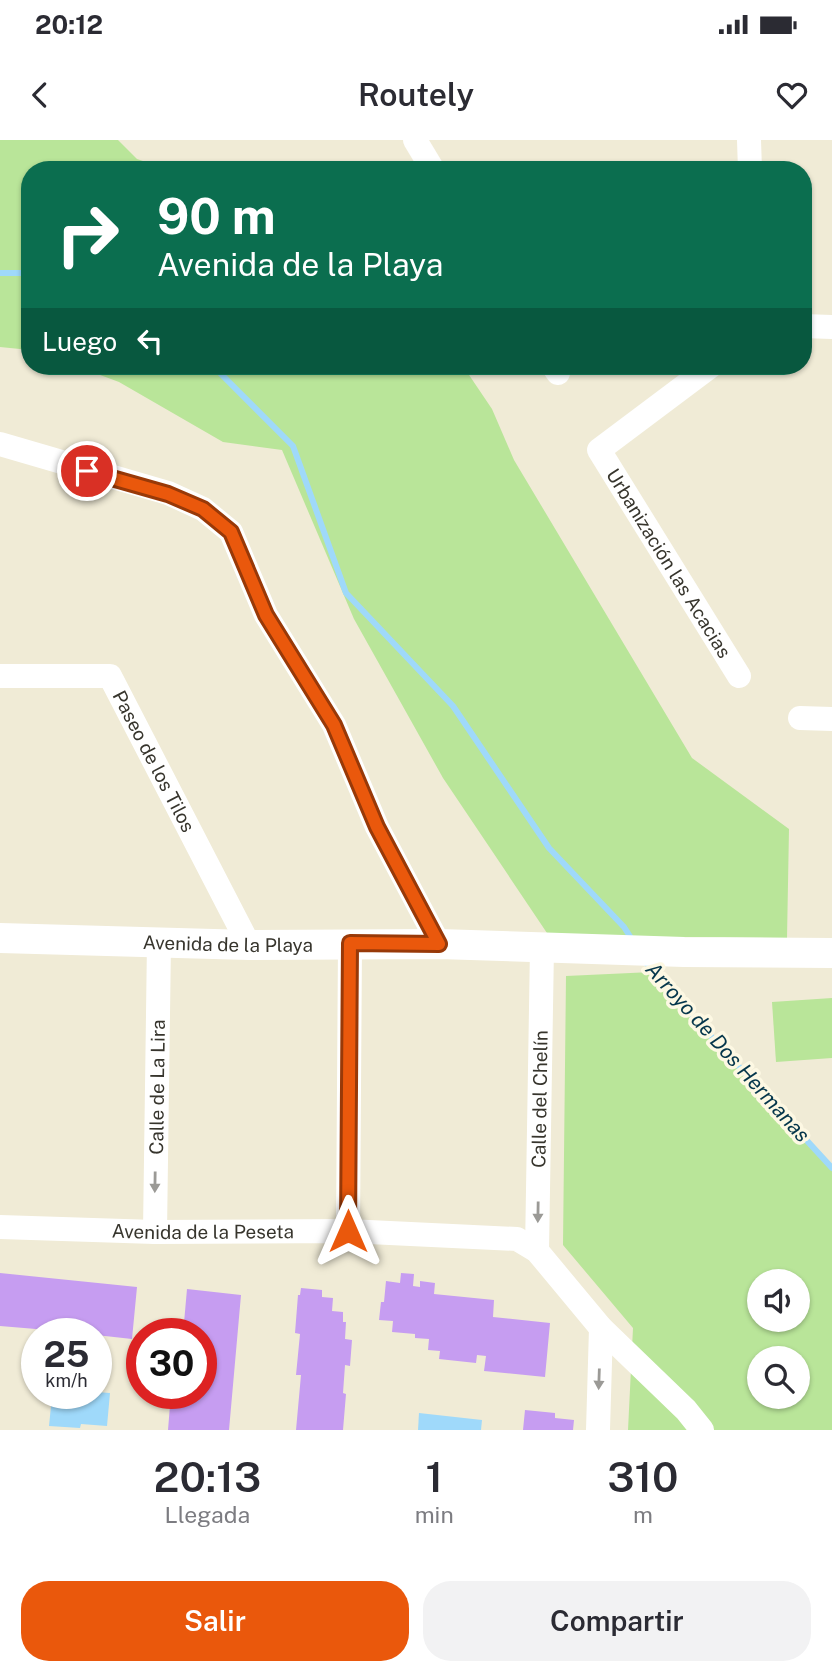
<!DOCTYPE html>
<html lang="es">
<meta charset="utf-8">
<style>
body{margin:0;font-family:"Public Sans",sans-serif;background:#f2f2f3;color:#2b2b33;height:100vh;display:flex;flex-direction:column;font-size:26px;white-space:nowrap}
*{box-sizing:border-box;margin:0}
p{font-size:23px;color:#7c7c81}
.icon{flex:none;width:38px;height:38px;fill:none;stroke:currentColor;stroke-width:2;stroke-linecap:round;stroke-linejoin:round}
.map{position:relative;height:1290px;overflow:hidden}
.side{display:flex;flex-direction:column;background:#fff;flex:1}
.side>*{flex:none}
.banner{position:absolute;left:21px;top:21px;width:791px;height:214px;border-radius:28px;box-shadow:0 2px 5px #0004;background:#0b6e4f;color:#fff;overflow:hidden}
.fabs{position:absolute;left:747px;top:1129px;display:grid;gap:14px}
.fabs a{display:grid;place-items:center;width:63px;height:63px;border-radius:50%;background:#fff;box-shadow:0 2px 5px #0004;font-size:35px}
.speed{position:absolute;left:21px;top:1178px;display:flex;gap:14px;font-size:35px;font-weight:700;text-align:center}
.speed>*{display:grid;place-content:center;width:91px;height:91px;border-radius:50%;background:#fff;box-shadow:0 2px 5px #0004;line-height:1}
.speed small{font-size:18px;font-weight:400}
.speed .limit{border:10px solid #d22;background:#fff;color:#111}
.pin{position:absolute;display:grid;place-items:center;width:60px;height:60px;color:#fff;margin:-30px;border:4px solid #fff;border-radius:50%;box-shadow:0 2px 7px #0007}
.me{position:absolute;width:77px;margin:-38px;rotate:0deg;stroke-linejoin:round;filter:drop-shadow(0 0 5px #0008)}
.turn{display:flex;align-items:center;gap:24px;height:147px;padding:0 21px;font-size:32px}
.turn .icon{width:91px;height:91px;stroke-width:2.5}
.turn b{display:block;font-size:49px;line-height:60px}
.then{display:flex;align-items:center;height:66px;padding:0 21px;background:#0003;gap:14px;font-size:26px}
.eta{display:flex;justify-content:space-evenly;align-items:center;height:119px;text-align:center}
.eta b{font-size:42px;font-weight:600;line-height:49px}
.primary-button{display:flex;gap:14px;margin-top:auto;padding:14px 21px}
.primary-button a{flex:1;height:80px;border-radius:28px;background:#ea580c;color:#fff;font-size:28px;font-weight:600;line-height:80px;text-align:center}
.primary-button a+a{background:#f2f2f3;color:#2b2b33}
.status{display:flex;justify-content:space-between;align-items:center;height:49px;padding:0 35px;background:#fff;direction:ltr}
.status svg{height:19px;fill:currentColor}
header{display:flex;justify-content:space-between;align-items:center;height:91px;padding:0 21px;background:#fff;font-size:32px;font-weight:600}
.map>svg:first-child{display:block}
</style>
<div class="status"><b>20:12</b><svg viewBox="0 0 49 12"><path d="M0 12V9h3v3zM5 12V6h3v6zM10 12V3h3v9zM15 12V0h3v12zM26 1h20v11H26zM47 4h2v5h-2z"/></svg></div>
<header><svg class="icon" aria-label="back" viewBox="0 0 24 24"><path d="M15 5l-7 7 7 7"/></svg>Routely<svg class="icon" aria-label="heart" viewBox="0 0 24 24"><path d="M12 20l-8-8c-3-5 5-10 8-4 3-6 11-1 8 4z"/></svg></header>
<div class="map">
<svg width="832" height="1290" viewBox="0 0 832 1290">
<rect width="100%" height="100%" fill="#f0ebd6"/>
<!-- green -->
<g fill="#b9e599" fill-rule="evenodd">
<polygon points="0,0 118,0 137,19 169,30 30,30 30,210 0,207"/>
<polygon points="76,226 463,226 492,269 514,320 692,618 789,689 787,798 549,796 443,638 354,479 282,310 223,302 119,242"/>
<path d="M652,832L832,1028V1290H628L633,1188L563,1105L566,836ZM760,1141H798V1180H760ZM760,1218H798V1256H760Z"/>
<polygon points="832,858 832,918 776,922 772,862"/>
</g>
<!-- water -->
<g fill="#9fd9fa">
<polygon points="96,1252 110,1253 107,1286 81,1284 80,1288 49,1286 52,1256 71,1257 74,1253"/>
<polygon points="419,1273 482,1280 481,1290 418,1290"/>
</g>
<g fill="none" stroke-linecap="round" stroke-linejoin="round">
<!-- stream -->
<g stroke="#9fd9fa" stroke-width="6">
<polyline points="0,133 30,133"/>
<polyline points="213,226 293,306 346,453 453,566 549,708 624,787 633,801"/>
<polyline points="644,819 652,832 832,1028"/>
</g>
</g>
<!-- building -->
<g fill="#c69df1">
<polygon points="0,1133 137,1147 132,1199 96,1195 96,1194 0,1186"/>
<polygon points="401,1133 414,1134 413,1146 420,1147 420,1141 435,1143 434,1154 494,1160 493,1177 550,1183 545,1237 484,1231 486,1216 477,1215 476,1223 439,1219 440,1211 428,1210 429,1199 415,1198 415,1194 392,1192 393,1181 379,1180 381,1162 384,1162 386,1141 400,1143"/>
<polygon points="301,1148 322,1150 322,1157 333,1158 332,1171 343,1172 343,1182 346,1182 345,1199 352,1200 350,1226 345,1225 343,1253 346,1254 343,1290 296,1290 301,1235 296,1235 300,1194 295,1193 298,1155 300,1155"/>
<polygon points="187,1149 241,1155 229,1290 168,1290 171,1253 201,1253 201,1194 183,1194"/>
<polygon points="525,1270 555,1273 555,1278 574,1280 573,1290 523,1290"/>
</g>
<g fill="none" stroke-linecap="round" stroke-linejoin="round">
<!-- minor -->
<g stroke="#fff" stroke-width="24">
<polyline points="415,0 433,30"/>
<polyline points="749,0 750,30"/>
<polyline points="803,186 832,187"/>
<polyline points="553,226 558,233"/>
<path id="s1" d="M711,226L599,310L739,536"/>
<polyline points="0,304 168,353 203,369 231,392 266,475 334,585 377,687 439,804"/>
<path id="s2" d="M0,536H110L249,805"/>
<polyline points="800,578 832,579"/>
<path id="s3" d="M0,1087L155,1092L348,1091L517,1099L537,1111L601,1188L686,1270L702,1290"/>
<polyline points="348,1091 350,804"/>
<path id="s4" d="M155,1092L159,802"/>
<path id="s5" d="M537,1111L542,807"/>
<polyline points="598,1290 601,1188"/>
</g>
<!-- tertiary -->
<path stroke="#fff" stroke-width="30" id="s6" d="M0,798L249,805L439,804L684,812L832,813"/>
</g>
<!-- one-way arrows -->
<defs><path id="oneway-solid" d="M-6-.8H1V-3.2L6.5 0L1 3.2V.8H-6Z" transform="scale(1.75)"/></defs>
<g fill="#9b9a96">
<use href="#oneway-solid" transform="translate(155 1042) rotate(91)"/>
<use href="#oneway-solid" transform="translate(538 1072) rotate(91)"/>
<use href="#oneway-solid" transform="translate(599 1239) rotate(92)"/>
</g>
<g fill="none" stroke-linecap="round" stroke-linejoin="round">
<!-- route casing -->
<g stroke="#983908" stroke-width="18">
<polyline id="route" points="87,331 168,354 203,369 231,392 266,475 334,585 377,687 439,804 350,803 348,1091"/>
</g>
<!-- route -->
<use href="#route" stroke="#ea580c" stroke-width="12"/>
</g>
<g text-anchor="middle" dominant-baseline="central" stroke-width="7" stroke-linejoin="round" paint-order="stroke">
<!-- street labels -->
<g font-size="19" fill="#37352d" stroke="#fdf8e3">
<text stroke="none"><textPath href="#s1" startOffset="273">Urbanización las Acacias</textPath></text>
<text stroke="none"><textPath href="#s2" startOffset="206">Paseo de los Tilos</textPath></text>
<text stroke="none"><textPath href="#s6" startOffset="228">Avenida de la Playa</textPath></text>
<text stroke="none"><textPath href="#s4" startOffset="145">Calle de La Lira</textPath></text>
<text stroke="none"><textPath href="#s5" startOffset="152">Calle del Chelín</textPath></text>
<text stroke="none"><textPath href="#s3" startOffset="203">Avenida de la Peseta</textPath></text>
</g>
<!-- water labels -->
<g font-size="21" font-style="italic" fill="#05364b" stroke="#fdf8e3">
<text transform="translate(728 912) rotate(48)">Arroyo de Dos Hermanas</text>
</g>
</g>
</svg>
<div class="fabs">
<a><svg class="icon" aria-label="sound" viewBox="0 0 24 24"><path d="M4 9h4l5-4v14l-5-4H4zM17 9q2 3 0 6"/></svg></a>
<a><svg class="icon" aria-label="search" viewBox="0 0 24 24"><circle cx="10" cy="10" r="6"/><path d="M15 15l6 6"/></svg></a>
</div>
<div class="speed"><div>25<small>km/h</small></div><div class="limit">30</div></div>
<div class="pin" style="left:87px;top:331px;background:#d93025"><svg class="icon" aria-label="arrive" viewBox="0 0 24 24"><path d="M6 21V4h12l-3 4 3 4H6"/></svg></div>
<svg class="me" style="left:348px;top:1091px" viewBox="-20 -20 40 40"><path d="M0-17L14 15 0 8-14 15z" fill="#ea580c" stroke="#fff" stroke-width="4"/></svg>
<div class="banner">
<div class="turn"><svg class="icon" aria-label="right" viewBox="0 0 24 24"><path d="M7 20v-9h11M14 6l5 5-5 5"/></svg><div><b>90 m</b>Avenida de la Playa</div></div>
<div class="then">Luego<svg class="icon" aria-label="left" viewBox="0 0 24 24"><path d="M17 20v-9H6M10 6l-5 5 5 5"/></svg></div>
</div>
</div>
<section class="side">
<div class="eta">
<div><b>20:13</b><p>Llegada</p></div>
<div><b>1</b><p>min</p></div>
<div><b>310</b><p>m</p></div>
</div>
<div class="primary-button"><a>Salir</a><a>Compartir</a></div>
</section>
